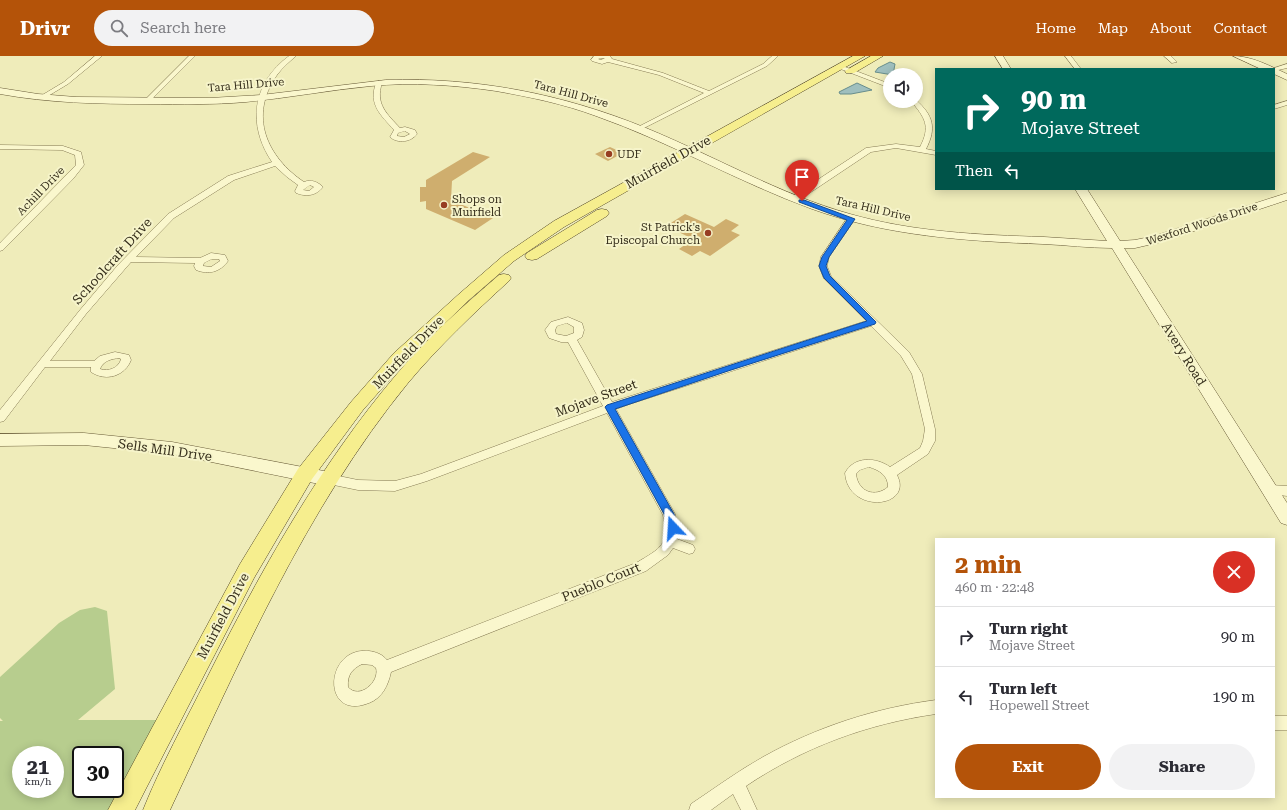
<!DOCTYPE html>
<meta charset="utf-8">
<style>
body{margin:0;font-family:"Roboto Serif",serif;background:#f2f2f3;color:#2b2b33;height:100vh;display:flex;flex-direction:column;font-size:15px;white-space:nowrap}
*{box-sizing:border-box;margin:0}
p{font-size:13px;color:#7c7c81}
.icon{flex:none;width:22px;height:22px;fill:none;stroke:currentColor;stroke-width:2;stroke-linecap:round;stroke-linejoin:round}
.map{position:relative;flex:1;overflow:hidden}
.side{position:absolute;left:935px;top:482px;width:340px;height:260px;display:flex;flex-direction:column;background:#fff;border-radius:0px;box-shadow:0 2px 10px #0003}
.side>*{flex:none}
.top-card{position:absolute;left:935px;top:12px;width:340px;height:122px;border-radius:0px;box-shadow:0 2px 10px #0003;background:#00695c;color:#fff;overflow:hidden}
.fabs{position:absolute;left:883px;top:12px;display:grid;gap:8px}
.fabs a{display:grid;place-items:center;width:40px;height:40px;border-radius:50%;background:#fff;box-shadow:0 2px 10px #0003;font-size:20px}
.speed{position:absolute;left:12px;top:690px;display:flex;gap:8px;font-size:20px;font-weight:700;text-align:center}
.speed>*{display:grid;place-content:center;width:52px;height:52px;border-radius:50%;background:#fff;box-shadow:0 2px 10px #0003;line-height:1}
.speed small{font-size:10px;font-weight:400}
.speed .limit{border:2px solid #111;border-radius:6px;background:#fff;color:#111}
.pin{position:absolute;display:grid;place-items:center;width:34px;height:34px;color:#fff;margin:-41px -17px;border-radius:50% 50% 50% 0;rotate:-45deg;box-shadow:0 0 4px #0007}
.pin .icon{rotate:45deg}
.me{position:absolute;width:44px;margin:-22px;rotate:340deg;stroke-linejoin:round;filter:drop-shadow(0 0 3px #0008)}
.turn{display:flex;align-items:center;gap:14px;height:84px;padding:0 20px;font-size:18px}
.turn .icon{width:52px;height:52px;stroke-width:2.5}
.turn b{display:block;font-size:28px;line-height:34px}
.then{display:flex;align-items:center;height:38px;padding:0 20px;background:#0003;gap:8px;font-size:15px}
.round{display:grid;place-items:center;flex:none;width:42px;height:42px;border-radius:21px;background:#f2f2f3}
.summary{display:flex;align-items:center;justify-content:space-between;height:68px;padding:0 20px}
h1{font-size:24px;font-weight:700;line-height:30px;color:#b45309}
.primary-button{display:flex;gap:8px;margin-top:auto;padding:8px 20px}
.primary-button a{flex:1;height:46px;border-radius:24px;background:#b45309;color:#fff;font-size:16px;font-weight:700;line-height:46px;text-align:center}
.primary-button a+a{background:#f2f2f3;color:#2b2b33}
ul{padding:0;list-style:none}
li{display:flex;align-items:center;gap:12px;height:60px;padding:0 20px;border-top:1px solid #e1e1e2}
li div{flex:1}
li b{display:block;font-size:15px}
li em{font-style:normal}
header{display:flex;align-items:center;gap:24px;box-sizing:border-box;height:56px;padding:0 20px;background:#b45309;color:#fff}
header strong{font-size:19px}
nav{display:flex;gap:22px;margin-inline-start:auto;font-size:14px}
.search{width:280px;height:36px;background:#f2f2f3;display:flex;align-items:center;gap:10px;box-sizing:border-box;padding:0 14px;border-radius:22px;color:#7c7c81;font-size:15px}
.map>svg:first-child{display:block}
</style>
<header>
<strong>Drivr</strong>
<div class="search"><svg class="icon" aria-label="search" viewBox="0 0 24 24"><circle cx="10" cy="10" r="6"/><path d="M15 15l6 6"/></svg>Search here</div>
<nav><a>Home</a><a>Map</a><a>About</a><a>Contact</a></nav>
</header>
<div class="map">
<svg width="1287" height="754" viewBox="0 0 1287 754">
<rect width="100%" height="100%" fill="#efecba"/>
<!-- green -->
<path fill="#b7cd8e" fill-rule="evenodd" d="M95,551L107,555L115,633L78,664H167L121,754H0V665H3L0,662V621L59,567L80,554ZM21,699H55V733H21ZM81,699H115V733H81Z"/>
<!-- water -->
<g fill="#9fbfbe" stroke="#678d8c">
<polygon points="890,6 895,8 893,19 875,16 878,12"/>
<polygon points="857,27 872,34 851,38 840,38 839,36"/>
</g>
<!-- building -->
<g fill="#cfae6e">
<polygon points="610,91 623,97 608,105 595,98"/>
<polygon points="473,96 490,101 452,125 451,144 493,162 475,174 426,153 426,145 420,146 420,131 426,131 426,124"/>
<polygon points="685,158 714,171 726,163 739,169 731,175 740,179 710,200 700,195 692,200 679,193 693,183 666,170"/>
</g>
<g fill="none" stroke-linecap="round" stroke-linejoin="round">
<!-- street casing -->
<g stroke="#867b54" stroke-width="1">
<g id="street">
<polygon points="95,0 102,0 68,28 43,43 39,43 39,41 64,26"/>
<polygon points="189,0 195,0 149,46 145,46 145,44"/>
<path d="M289,0H296C289,6 282,12 277,19C248,60 267,101 304,126C311,123 318,126 323,131C316,140 306,141 296,137L295,135L298,129L287,121L275,110L234,124L174,162L136,201L200,202L211,197L225,199L228,205C220,216 209,219 196,214L194,210L195,207L131,206L86,258L50,305H94L100,300L115,296L129,299L131,304C125,320 106,326 91,316V311H45L4,365L0,366V354L80,254L118,209L168,158L228,120L272,106C247,69 252,27 289,0ZM310,129L314,131L309,135L303,134ZM212,203H219L220,205L211,211L203,210L204,207ZM119,302L121,303C119,312 108,316 100,313C103,305 111,303 119,302Z"/>
<path d="M594,0H610L612,3L663,17L709,35L763,8L772,0H778L767,10L638,75L636,74V72L704,37L659,19L608,6L602,8L592,5L591,4ZM601,2H605L601,4L598,3Z"/>
<polygon points="1065,0 1071,0 1081,13 1075,13"/>
<polygon points="1164,0 1171,0 1177,6 1172,7"/>
<polygon points="1287,8 1287,12 1274,15 1274,13 1271,13"/>
<polygon points="840,9 890,28 890,32 838,12 837,11"/>
<path d="M379,25L382,27C375,48 387,58 400,72L405,71L415,74L417,78C411,86 398,88 390,81L394,74C381,59 368,49 376,27ZM405,75L410,78L404,81L397,80L398,77Z"/>
<path d="M916,44C933,59 937,72 926,93L936,95V99L896,92L871,96L799,144H793V140L866,92L896,88L920,91C931,70 925,62 911,45H916Z"/>
<polygon points="1287,45 1287,49 1274,53 1274,49"/>
<polygon points="0,89 63,90 81,96 84,109 73,123 3,194 0,195 0,187 76,109 75,99 62,94 0,93"/>
<path d="M848,161H854L855,163L829,201L827,210L831,220L909,296L922,318L935,373V385L928,398L897,419C914,452 848,459 845,417C854,400 876,401 890,411L920,392L923,385L925,373L912,318L901,300L871,270L630,348L616,353L675,458L678,469L677,483L693,489L695,493L693,497L689,498L673,492L668,499L646,515L391,616C388,630 382,642 369,647C321,666 324,590 369,595C376,596 382,598 387,604L636,507C661,492 670,489 663,459L607,357L427,425L395,435L358,434L329,428L325,426L323,423L325,420L329,418L358,424L395,425L421,418L603,350L568,286H561L549,282L545,274L551,266L568,261L582,267L584,274L582,281L577,284L612,346L866,265L824,223L819,210L821,201ZM567,267L574,271V277L566,280L556,278L555,274L557,270ZM869,411C879,414 888,419 888,431C875,442 858,436 856,418L860,414ZM362,608L372,609L376,612C380,626 359,644 348,631C347,619 352,613 362,608Z"/>
<polygon points="1269,429 1287,430 1287,440 1265,437 1263,434 1265,431"/>
<path d="M936,644V658C867,668 804,691 746,730L757,754H741L733,738L711,754H689L691,748C715,732 738,715 763,701C817,671 875,652 936,644Z"/>
<rect x="1274" y="660" width="13" height="14"/>
</g>
</g>
<!-- secondary casing -->
<g stroke="#685b37" stroke-width="1">
<g id="secondary">
<polygon points="995,0 1003,0 1011,13 1003,13"/>
<path d="M1233,0C1252,0 1270,10 1287,18V24L1274,18V13H1261Z"/>
<path d="M386,24C476,21 563,38 646,72C714,100 779,138 850,158C913,176 979,179 1044,181C1065,182 1086,184 1107,185L1075,133H1087L1120,185L1135,184L1154,180L1287,137V144L1161,186L1135,192H1124L1287,447V469L1281,467L1112,192C1089,192 1066,189 1043,188C965,185 887,180 812,153C738,126 670,86 596,60C564,48 530,41 496,35C455,29 412,26 371,30C329,34 288,42 246,46C213,49 181,48 148,48C98,48 49,47 0,38V32L38,38L76,41L210,42L261,39Z"/>
<polygon points="84,377 172,386 329,416 335,418 337,423 335,428 329,430 172,398 84,389 0,390 0,378"/>
</g>
</g>
<!-- primary casing -->
<g stroke="#534729" stroke-width="1">
<g id="primary">
<polygon points="853,0 865,0 564,171 514,205 469,244 406,305 363,354 312,423 254,522 135,754 108,754 240,508 298,413 351,346 394,297 459,238 504,199 554,165"/>
<polygon points="871,0 883,0 854,17 846,17 845,15"/>
<polygon points="602,153 607,154 609,157 607,160 537,203 532,204 527,203 525,200 527,197 597,154"/>
<path d="M504,218L509,219L511,222L509,225C474,257 439,290 408,327C305,453 239,607 170,754H143C161,709 185,666 207,622C260,516 319,410 396,319C427,282 463,250 499,219Z"/>
</g>
</g>
<!-- street -->
<use href="#street" fill="#faf7cd" fill-rule="evenodd"/>
<!-- secondary -->
<use href="#secondary" fill="#faf7cd" fill-rule="evenodd"/>
<!-- primary -->
<use href="#primary" fill="#f6ee8e" fill-rule="evenodd"/>
</g>
<!-- route -->
<polygon fill="#1a73e8" stroke="#114b97" points="799,144 804,144 855,163 829,201 826,210 830,220 876,266 875,268 728,315 615,353 674,458 678,472 676,475 673,476 669,475 664,458 605,351 607,349 867,265 824,222 819,210 822,201 847,164 799,146"/>
<!-- markers -->
<g fill="#973d22" stroke="#f6f4ca" stroke-width="1.5">
<circle cx="609" cy="98" r="4"/>
<circle cx="444" cy="149" r="4"/>
<circle cx="708" cy="177" r="4"/>
</g>
<g text-anchor="middle" dominant-baseline="central" stroke-width="4" stroke-linejoin="round" paint-order="stroke">
<!-- far-street labels -->
<g font-size="11" fill="#342d1a" stroke="#f6f4ca">
<text transform="translate(246 29) rotate(-5)">Tara Hill Drive</text>
<text transform="translate(571 38) rotate(15)">Tara Hill Drive</text>
<text transform="translate(41 135) rotate(-46)">Achill Drive</text>
<text transform="translate(873 153) rotate(13)">Tara Hill Drive</text>
<text transform="translate(1202 168) rotate(-18)">Wexford Woods Drive</text>
</g>
<!-- far-poi labels -->
<g font-size="11" fill="#342d1a" stroke="#f6f4ca" text-anchor="start">
<text x="617" y="98">UDF</text>
<text x="452" y="143">Shops on<tspan x="452" dy="13">Muirfield</tspan></text>
<text x="700" y="171" text-anchor="end">St Patrick's<tspan x="700" dy="13">Episcopal Church</tspan></text>
</g>
<!-- street labels -->
<g font-size="13" fill="#342d1a" stroke="#f6f4ca">
<text transform="translate(668 106) rotate(-29)">Muirfield Drive</text>
<text transform="translate(112 205) rotate(-48)">Schoolcraft Drive</text>
<text transform="translate(408 296) rotate(-46)">Muirfield Drive</text>
<text transform="translate(1184 298) rotate(58)">Avery Road</text>
<text transform="translate(596 342) rotate(-20)">Mojave Street</text>
<text transform="translate(165 394) rotate(8)">Sells Mill Drive</text>
<text transform="translate(601 526) rotate(-22)">Pueblo Court</text>
<text transform="translate(223 560) rotate(-62)">Muirfield Drive</text>
</g>
</g>
</svg>
<div class="fabs">
<a><svg class="icon" aria-label="sound" viewBox="0 0 24 24"><path d="M4 9h4l5-4v14l-5-4H4zM17 9q2 3 0 6"/></svg></a>
</div>
<div class="speed"><div>21<small>km/h</small></div><div class="limit">30</div></div>
<div class="pin" style="left:802px;top:145px;background:#d93025"><svg class="icon" aria-label="arrive" viewBox="0 0 24 24"><path d="M6 21V4h12l-3 4 3 4H6"/></svg></div>
<svg class="me" style="left:673px;top:472px" viewBox="-20 -20 40 40"><path d="M0-17L14 15 0 8-14 15z" fill="#1a73e8" stroke="#fff" stroke-width="4"/></svg>
<div class="top-card">
<div class="turn"><svg class="icon" aria-label="right" viewBox="0 0 24 24"><path d="M7 20v-9h11M14 6l5 5-5 5"/></svg><div><b>90 m</b>Mojave Street</div></div>
<div class="then">Then<svg class="icon" aria-label="left" viewBox="0 0 24 24"><path d="M17 20v-9H6M10 6l-5 5 5 5"/></svg></div>
</div>
<section class="side">
<div class="summary"><div><h1>2 min</h1><p>460 m · 22:48</p></div><a class="round" style="background:#d93025;color:#fff"><svg class="icon" aria-label="close" viewBox="0 0 24 24"><path d="M6 6l12 12M18 6L6 18"/></svg></a></div>
<ul>
<li><svg class="icon" aria-label="right" viewBox="0 0 24 24"><path d="M7 20v-9h11M14 6l5 5-5 5"/></svg><div><b>Turn right</b><p>Mojave Street</p></div><em>90 m</em></li>
<li><svg class="icon" aria-label="left" viewBox="0 0 24 24"><path d="M17 20v-9H6M10 6l-5 5 5 5"/></svg><div><b>Turn left</b><p>Hopewell Street</p></div><em>190 m</em></li>
</ul>
<div class="primary-button"><a>Exit</a><a>Share</a></div>
</section>
</div>
